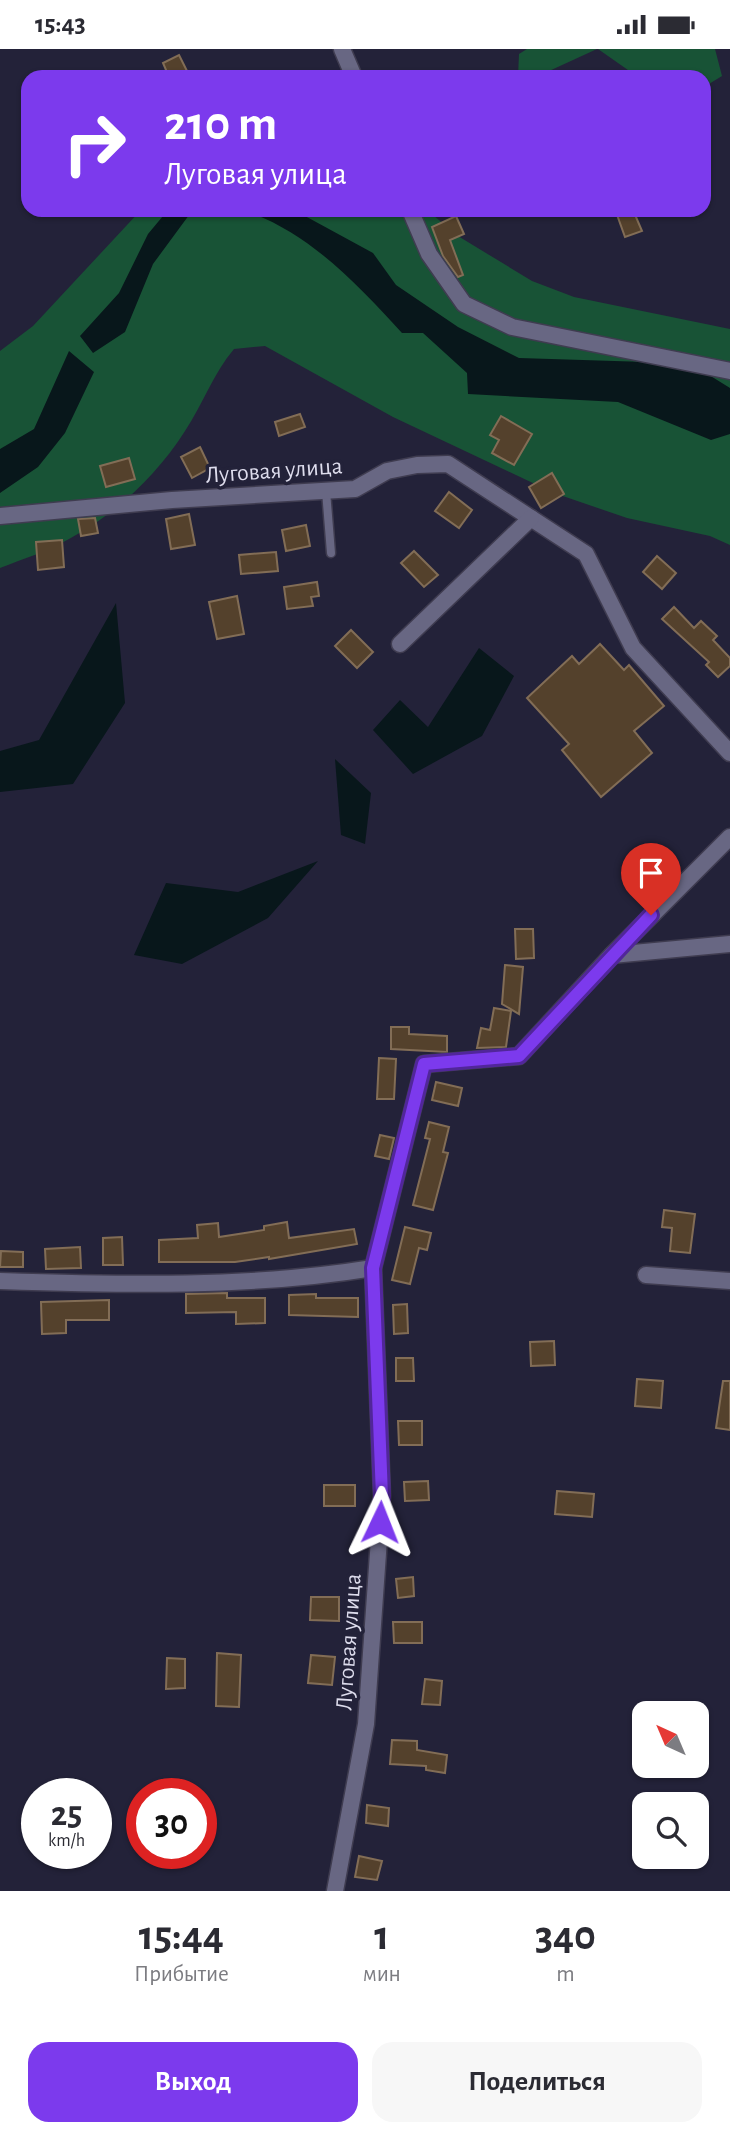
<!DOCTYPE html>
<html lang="ru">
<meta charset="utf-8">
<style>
body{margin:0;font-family:"Alegreya Sans",sans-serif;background:#f7f7f7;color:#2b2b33;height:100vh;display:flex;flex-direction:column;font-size:26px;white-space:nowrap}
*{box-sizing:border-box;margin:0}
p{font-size:23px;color:#7c7c81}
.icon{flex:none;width:38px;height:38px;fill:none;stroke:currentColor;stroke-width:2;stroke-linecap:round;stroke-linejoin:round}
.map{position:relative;height:1842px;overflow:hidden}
.drawer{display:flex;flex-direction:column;background:#fff;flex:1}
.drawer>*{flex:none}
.hud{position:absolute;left:21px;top:21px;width:690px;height:147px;border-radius:21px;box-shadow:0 2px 5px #0004;background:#7c3aed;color:#fff;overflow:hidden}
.needle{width:46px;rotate:316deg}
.controls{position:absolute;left:632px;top:1652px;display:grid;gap:14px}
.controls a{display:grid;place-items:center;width:77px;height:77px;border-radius:14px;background:#fff;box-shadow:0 2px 5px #0004;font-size:35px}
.speed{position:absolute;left:21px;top:1729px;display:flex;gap:14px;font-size:35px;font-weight:700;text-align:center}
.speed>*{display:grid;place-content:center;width:91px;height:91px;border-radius:50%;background:#fff;box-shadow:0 2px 5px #0004;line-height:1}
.speed small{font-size:18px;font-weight:400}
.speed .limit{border:10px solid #d22;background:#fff;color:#111}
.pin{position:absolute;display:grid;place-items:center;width:60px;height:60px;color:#fff;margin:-72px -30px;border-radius:50% 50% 50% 0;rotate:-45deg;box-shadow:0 0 7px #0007}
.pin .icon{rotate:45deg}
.me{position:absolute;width:77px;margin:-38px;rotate:2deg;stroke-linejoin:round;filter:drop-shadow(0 0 5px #0008)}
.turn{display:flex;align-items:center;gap:24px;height:147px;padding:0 28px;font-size:32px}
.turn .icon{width:91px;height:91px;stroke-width:2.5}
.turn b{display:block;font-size:49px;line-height:60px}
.eta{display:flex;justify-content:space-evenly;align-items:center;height:119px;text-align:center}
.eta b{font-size:42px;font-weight:700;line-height:49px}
.cta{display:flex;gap:14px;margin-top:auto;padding:14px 28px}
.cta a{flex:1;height:80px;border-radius:21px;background:#7c3aed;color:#fff;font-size:28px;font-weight:700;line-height:80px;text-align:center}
.cta a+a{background:#f7f7f7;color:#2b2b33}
.status{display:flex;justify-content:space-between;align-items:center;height:49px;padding:0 35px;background:#fff;direction:ltr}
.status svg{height:19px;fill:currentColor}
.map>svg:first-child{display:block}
</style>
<div class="status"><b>15:43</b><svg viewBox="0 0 49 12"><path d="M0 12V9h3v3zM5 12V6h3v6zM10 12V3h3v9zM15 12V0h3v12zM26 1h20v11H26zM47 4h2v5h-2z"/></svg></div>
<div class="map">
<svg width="730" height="1842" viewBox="0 0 730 1842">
<rect width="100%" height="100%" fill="#232239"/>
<!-- green -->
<g fill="#185336">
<polygon points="527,0 597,0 536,28 518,28 519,5"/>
<polygon points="598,0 715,0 722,27 704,38 704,28 638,28"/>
<path d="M141,161H427L458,187L532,232L574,248L730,280V496L710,487L627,469L554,444L393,368L265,297L234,300C213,325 203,355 185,382C157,426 116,465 69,490C48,502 23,510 0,519V302L33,277Z"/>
</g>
<!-- water -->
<g fill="#08171b">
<path d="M168,161H294L373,204L396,236L458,278L519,309L646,313L709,326L730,339V385L711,391L618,353L468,345L467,324L423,284H402C358,236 310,184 246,162C231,157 208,162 192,162L153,215L125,283L93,304L80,287L119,244L148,185Z"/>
<polygon points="69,302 94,323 65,384 38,418 0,444 0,400 34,380"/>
<polygon points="116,554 125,654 73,735 0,743 0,702 39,691"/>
<polygon points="479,599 514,627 482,687 413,725 373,681 400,651 428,678"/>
<polygon points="335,710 371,744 365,795 341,786"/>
<polygon points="318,812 268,869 182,915 134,906 166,834 238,843"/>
</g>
<!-- building -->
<g fill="#54412c" stroke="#826d56" stroke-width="2">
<polygon points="179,6 190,28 169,28 163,14"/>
<polygon points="623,161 633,161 642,182 625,188 616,163"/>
<polygon points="456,167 464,185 450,191 463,226 458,228 443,207 432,178"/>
<polygon points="300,365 305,378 279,387 275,373"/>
<polygon points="501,367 532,385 514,416 492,404 499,391 490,386"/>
<polygon points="200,398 210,419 192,429 181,408"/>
<polygon points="129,409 135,430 106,438 100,417"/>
<polygon points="552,424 564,445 541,459 529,438"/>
<polygon points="449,443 472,461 459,479 435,462"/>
<polygon points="189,465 195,496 171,500 166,470"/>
<polygon points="95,469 98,484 81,487 78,470"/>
<polygon points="306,476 310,497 286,502 282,481"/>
<polygon points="62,491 64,518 38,521 36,493"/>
<polygon points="414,502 438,526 424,538 401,514"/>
<polygon points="276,503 278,522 241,525 239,506"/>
<polygon points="657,507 676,524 662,540 643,523"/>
<polygon points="317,533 319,547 311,548 313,557 287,560 284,538"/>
<polygon points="237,547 244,585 217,590 209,553"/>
<polygon points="674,558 694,579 701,572 717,587 713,591 730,609 730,617 718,628 706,616 709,613 662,570"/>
<polygon points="351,581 373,603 357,619 335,597"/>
<polygon points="600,595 624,621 629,616 664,657 634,682 652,704 601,748 562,701 569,695 527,649 572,607 579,615"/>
<polygon points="515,880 533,880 534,909 516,910"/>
<polygon points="505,916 523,918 519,965 502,955"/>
<polygon points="494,959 511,962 506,998 477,999 481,979 490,981"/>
<polygon points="391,978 409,978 409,985 447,987 447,1003 391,1000"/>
<polygon points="379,1009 396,1010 394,1050 377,1050"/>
<polygon points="436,1033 462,1039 458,1057 432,1051"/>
<polygon points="429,1073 449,1078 443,1103 448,1104 433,1161 413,1156 430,1090 425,1089"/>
<polygon points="380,1086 394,1089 389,1110 375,1107"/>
<polygon points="664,1161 695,1165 690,1204 670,1202 672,1179 662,1178"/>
<polygon points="287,1173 289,1189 354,1180 357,1195 269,1210 269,1208 235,1213 159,1213 159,1191 198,1189 197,1176 218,1174 219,1188 264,1181 264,1177"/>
<polygon points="405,1178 431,1184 427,1201 419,1199 410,1235 392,1231"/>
<polygon points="122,1188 123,1216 103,1216 103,1189"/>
<polygon points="80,1198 81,1219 46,1220 45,1200"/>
<polygon points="1,1202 23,1203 23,1218 0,1218"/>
<polygon points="227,1244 227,1249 265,1249 265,1274 236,1275 236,1263 186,1264 186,1245"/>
<polygon points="316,1245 316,1249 358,1249 358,1268 289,1266 289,1246"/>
<polygon points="109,1251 109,1271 66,1271 66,1284 42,1285 41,1253"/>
<polygon points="407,1255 408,1284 394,1285 393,1256"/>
<polygon points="554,1292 555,1316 531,1317 530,1293"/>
<polygon points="396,1309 413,1309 414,1332 396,1332"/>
<polygon points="637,1330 663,1332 661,1359 635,1357"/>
<polygon points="723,1332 730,1332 730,1381 716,1379"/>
<polygon points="398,1372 422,1372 422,1396 399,1396"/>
<polygon points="428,1432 429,1451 405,1452 404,1433"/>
<rect x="324" y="1436" width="31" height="21"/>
<polygon points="557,1442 594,1445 592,1468 555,1465"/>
<polygon points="413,1528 414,1547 398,1549 396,1530"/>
<polygon points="311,1548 339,1548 339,1572 310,1571"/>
<polygon points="393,1573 422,1573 422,1594 394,1594"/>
<polygon points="217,1604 241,1606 239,1658 216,1657"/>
<polygon points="311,1606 335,1608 332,1636 308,1634"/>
<polygon points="167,1609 185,1610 185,1639 166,1640"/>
<polygon points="425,1630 442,1632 440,1656 422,1655"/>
<polygon points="392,1691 417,1692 417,1701 447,1706 445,1724 426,1721 426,1717 390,1715"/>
<polygon points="367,1756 389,1759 388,1777 366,1774"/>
<polygon points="359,1807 382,1812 377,1831 355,1828"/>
</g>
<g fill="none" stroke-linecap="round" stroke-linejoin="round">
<!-- service casing -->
<g stroke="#3f3c50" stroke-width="11">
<polyline id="service" points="326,442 331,504"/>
</g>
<!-- minor casing -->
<g stroke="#3f3c50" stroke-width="19">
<g id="minor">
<polyline points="342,0 354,28"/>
<polyline points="410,161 429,205 464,255 512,278 730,322"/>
<polyline points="0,467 172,451 355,440 387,422 417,416 448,415 586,505 633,599 730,704"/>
<polyline points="400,595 531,469"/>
<polyline points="612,906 730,895"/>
<polyline points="646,1226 730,1232"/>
<path d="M0,1232C124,1236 250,1239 373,1219L424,1015L519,1007L612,906L730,788"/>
<polyline points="335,1842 366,1675 382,1447 373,1219"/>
</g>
</g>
<!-- service -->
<use href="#service" stroke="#686783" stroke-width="8"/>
<!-- minor -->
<use href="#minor" stroke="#686783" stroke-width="16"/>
</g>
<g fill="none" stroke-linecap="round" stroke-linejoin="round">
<!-- route casing -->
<g stroke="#51269a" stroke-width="18">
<polyline id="route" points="380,1473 382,1447 373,1219 424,1015 519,1007 651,866"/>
</g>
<!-- route -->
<use href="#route" stroke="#7c3aed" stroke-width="12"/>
</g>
<g text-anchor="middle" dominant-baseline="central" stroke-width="7" stroke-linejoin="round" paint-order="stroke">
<!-- street labels -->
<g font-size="24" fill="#dddcec" stroke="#232239">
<text transform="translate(274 422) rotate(-4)">Луговая улица</text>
<text transform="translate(349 1593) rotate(-86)">Луговая улица</text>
</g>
</g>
</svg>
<div class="controls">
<a><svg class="needle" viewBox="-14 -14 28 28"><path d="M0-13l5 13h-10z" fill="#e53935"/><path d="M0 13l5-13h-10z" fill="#7c7c81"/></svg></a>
<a><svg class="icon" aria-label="search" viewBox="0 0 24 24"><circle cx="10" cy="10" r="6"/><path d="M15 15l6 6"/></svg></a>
</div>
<div class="speed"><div>25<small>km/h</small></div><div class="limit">30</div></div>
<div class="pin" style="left:651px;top:866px;background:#d93025"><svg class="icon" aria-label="arrive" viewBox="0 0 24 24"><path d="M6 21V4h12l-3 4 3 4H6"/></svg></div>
<svg class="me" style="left:380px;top:1473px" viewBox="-20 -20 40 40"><path d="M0-17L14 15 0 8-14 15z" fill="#7c3aed" stroke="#fff" stroke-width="4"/></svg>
<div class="hud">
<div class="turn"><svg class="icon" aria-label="right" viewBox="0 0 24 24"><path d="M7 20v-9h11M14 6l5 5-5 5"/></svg><div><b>210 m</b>Луговая улица</div></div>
</div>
</div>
<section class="drawer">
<div class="eta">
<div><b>15:44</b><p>Прибытие</p></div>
<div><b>1</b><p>мин</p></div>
<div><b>340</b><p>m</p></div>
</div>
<div class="cta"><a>Выход</a><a>Поделиться</a></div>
</section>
